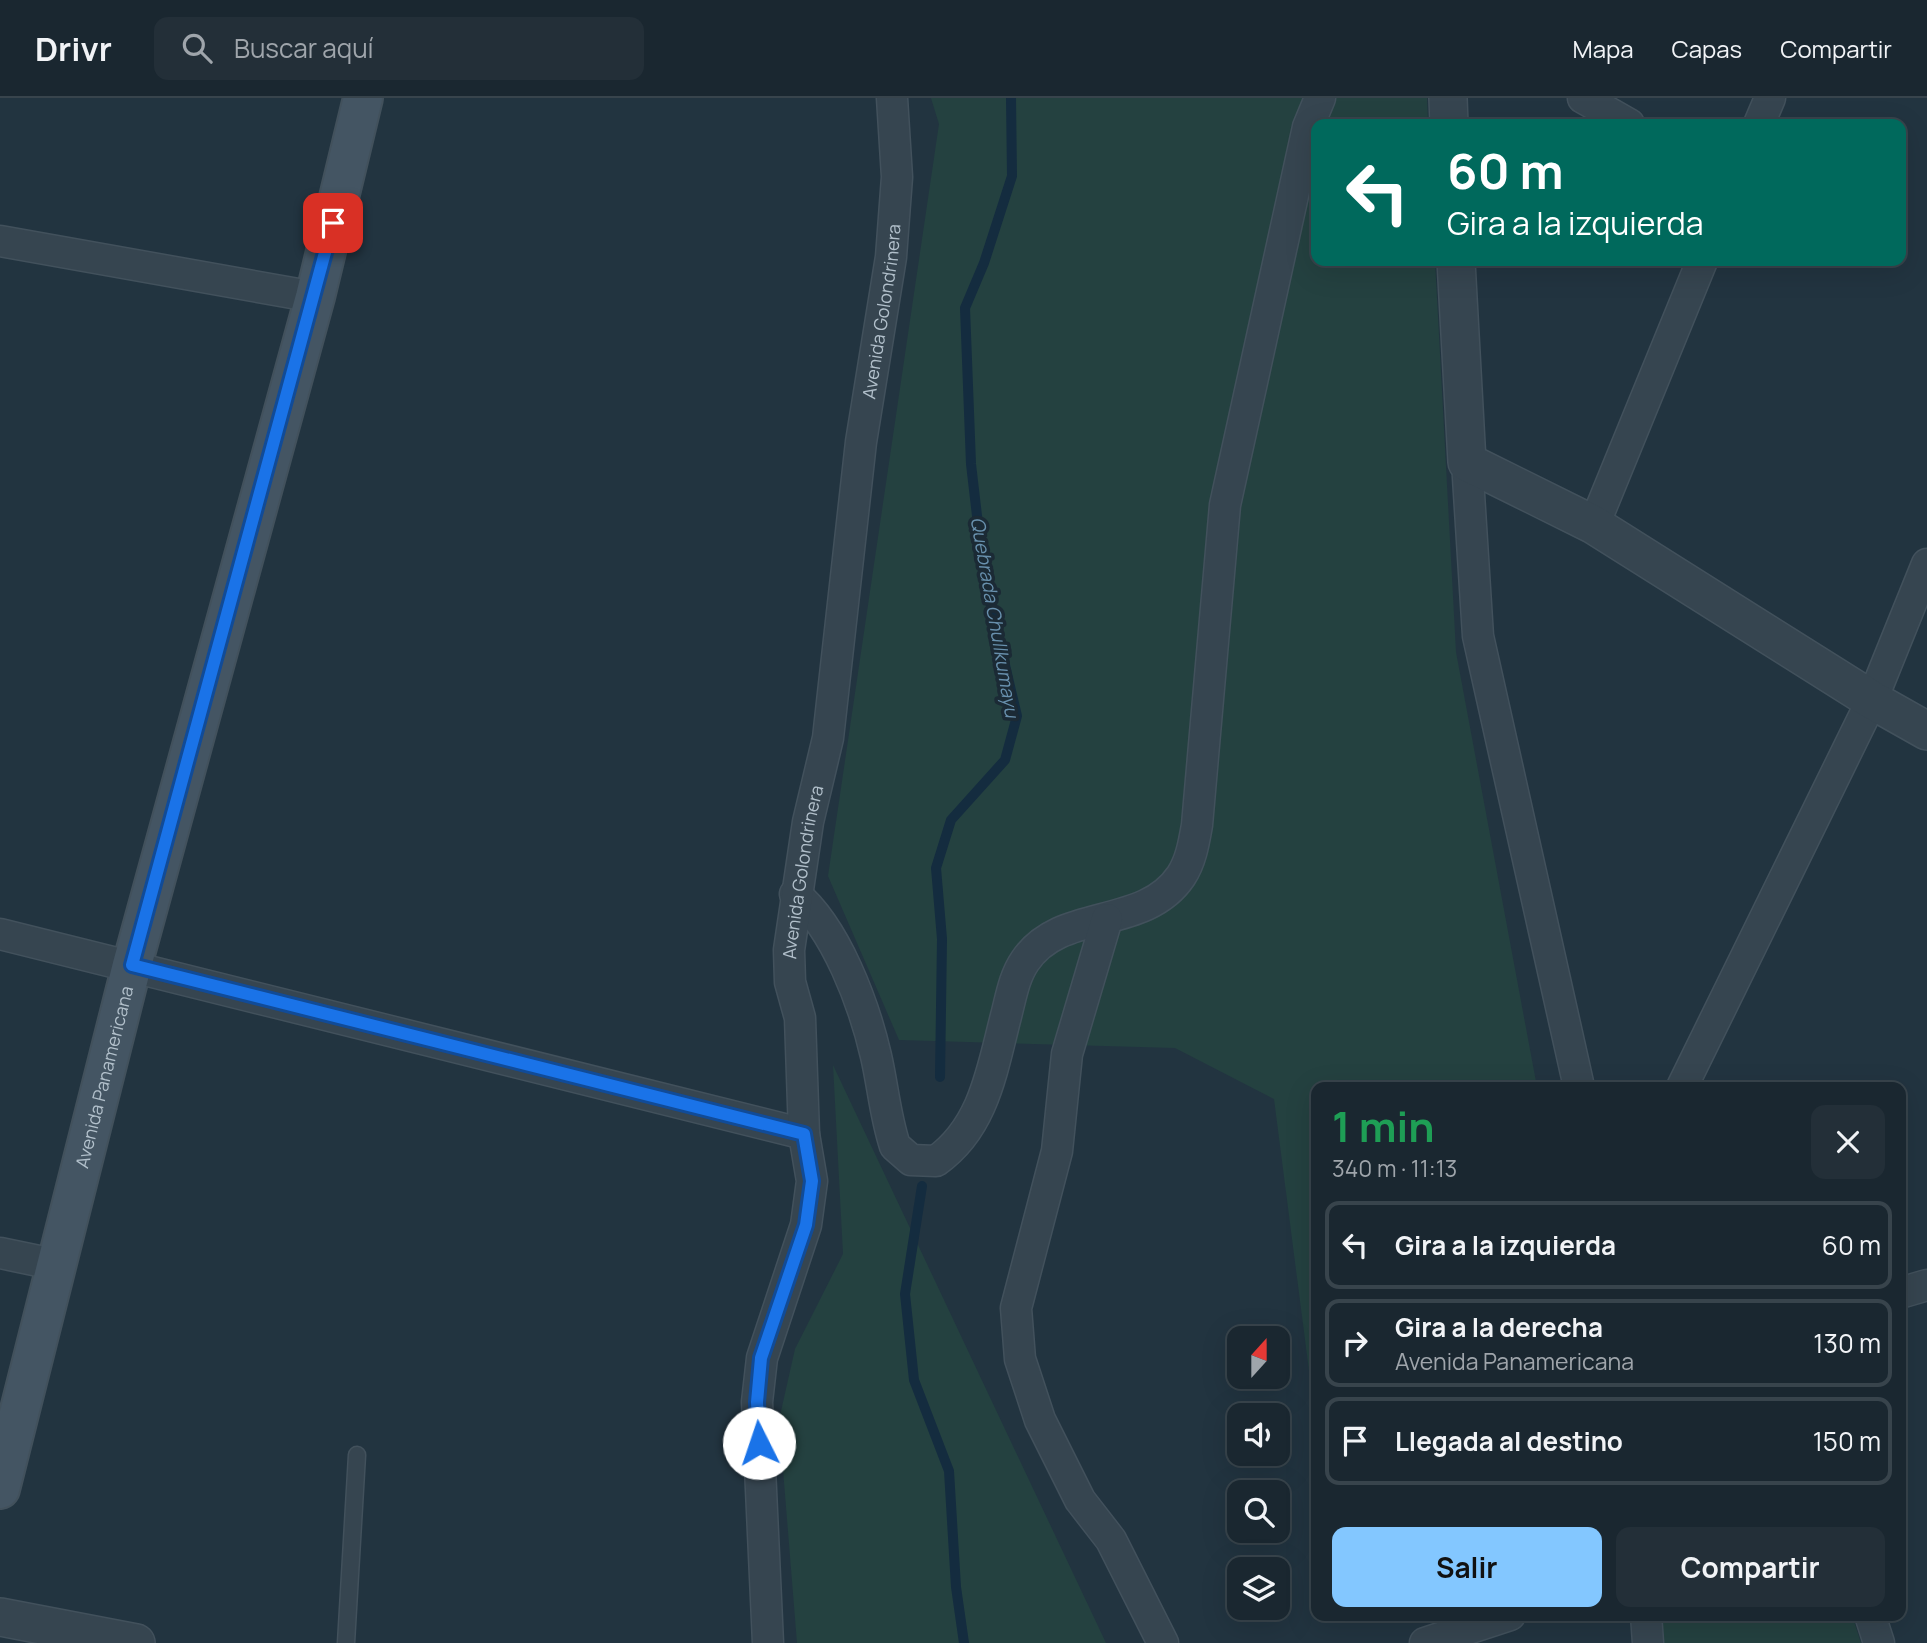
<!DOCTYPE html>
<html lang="es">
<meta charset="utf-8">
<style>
body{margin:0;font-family:Manrope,sans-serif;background:#232f38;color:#f1f3f6;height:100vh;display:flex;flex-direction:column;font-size:26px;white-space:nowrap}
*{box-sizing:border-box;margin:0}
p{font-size:23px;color:#9fa5ab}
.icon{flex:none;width:38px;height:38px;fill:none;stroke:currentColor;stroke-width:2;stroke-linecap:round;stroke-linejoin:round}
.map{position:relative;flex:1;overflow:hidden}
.details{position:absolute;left:1311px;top:984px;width:595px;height:539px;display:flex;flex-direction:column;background:#1a2730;border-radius:14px;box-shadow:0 7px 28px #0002,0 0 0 2px #38444c}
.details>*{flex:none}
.hud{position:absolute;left:1311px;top:21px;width:595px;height:147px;border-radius:14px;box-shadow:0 7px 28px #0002,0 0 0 2px #38444c;background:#00695c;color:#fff;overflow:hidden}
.needle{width:46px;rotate:21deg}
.fabs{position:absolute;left:1227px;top:1228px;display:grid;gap:14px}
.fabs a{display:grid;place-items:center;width:63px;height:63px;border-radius:14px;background:#1a2730;box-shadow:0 7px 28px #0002,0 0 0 2px #38444c;font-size:35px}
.pin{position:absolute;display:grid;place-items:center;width:60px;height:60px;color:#fff;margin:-30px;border-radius:14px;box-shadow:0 4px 10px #0006}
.me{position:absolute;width:77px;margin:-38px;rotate:356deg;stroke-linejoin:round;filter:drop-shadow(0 0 5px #0008)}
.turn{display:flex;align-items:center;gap:24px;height:147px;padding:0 21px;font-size:32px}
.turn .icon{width:91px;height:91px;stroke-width:2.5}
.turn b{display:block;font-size:49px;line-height:60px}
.round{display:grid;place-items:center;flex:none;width:74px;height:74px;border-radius:14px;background:#232f38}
.head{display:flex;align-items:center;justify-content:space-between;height:119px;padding:0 21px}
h1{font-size:42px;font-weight:700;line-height:52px;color:#1e9e55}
.action{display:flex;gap:14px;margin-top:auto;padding:14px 21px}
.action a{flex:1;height:80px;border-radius:14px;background:#83c7ff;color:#111;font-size:28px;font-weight:700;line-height:80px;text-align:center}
.action a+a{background:#232f38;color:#f1f3f6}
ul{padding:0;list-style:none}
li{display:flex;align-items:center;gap:21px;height:88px;margin:0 14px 10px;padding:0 7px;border:4px solid #38444c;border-radius:14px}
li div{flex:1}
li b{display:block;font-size:26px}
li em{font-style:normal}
header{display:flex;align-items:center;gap:42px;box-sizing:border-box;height:98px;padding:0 35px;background:#1a2730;border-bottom:2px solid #38444c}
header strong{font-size:33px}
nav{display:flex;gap:38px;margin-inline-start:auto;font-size:24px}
.search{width:490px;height:63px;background:#232f38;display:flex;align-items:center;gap:18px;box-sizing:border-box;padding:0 24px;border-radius:14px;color:#9fa5ab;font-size:26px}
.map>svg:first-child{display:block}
</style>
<header>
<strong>Drivr</strong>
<div class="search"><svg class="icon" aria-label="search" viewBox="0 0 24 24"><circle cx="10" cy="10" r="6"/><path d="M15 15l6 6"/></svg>Buscar aquí</div>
<nav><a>Mapa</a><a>Capas</a><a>Compartir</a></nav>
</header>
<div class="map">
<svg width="1927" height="1545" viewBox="0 0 1927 1545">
<rect width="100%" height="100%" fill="#223440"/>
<!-- green -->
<g fill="#244140">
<polygon points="931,0 1427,0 1428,26 1316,26 1316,163 1435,163 1456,554 1537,989 1316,989 1316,1327 1274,1001 1175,950 899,942 828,778 939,26"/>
<polygon points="833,967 1106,1545 797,1545 779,1322 795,1251 843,1156"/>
<polygon points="1661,1517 1852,1517 1861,1545 1663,1545"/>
</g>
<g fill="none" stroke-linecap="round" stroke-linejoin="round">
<!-- stream -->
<g stroke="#142c3f" stroke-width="10">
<polyline points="940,979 942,841 936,770 951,722 1005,662 1017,618 984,478 971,366 965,210 984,165 1012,78 1011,0"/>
<polyline points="922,1088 905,1196 914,1282 949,1373 956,1489 964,1545"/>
</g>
<!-- service casing -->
<g stroke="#42515c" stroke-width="19">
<polyline id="service" points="346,1545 357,1357"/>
</g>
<!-- minor casing -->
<g stroke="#42515c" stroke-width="33">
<g id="minor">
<polyline points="1583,0 1629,26"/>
<polyline points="1759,26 1770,0"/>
<polyline points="0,143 315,199"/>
<polyline points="1467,364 1478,538 1579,989"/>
<polyline points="1594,427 1702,163"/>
<path d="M795,796C836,830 864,906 876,958C883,988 885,1018 895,1048L911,1062L936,1063C984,1029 992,972 1006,918C1011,899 1014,879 1025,863C1061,809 1144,833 1181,778C1191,763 1194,744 1197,727L1225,407L1308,29L1320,0"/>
<polyline points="1107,821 1067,956 1057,1053 1016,1210 1020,1261 1040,1322 1080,1402 1111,1442 1163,1545"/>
<polyline points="0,836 804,1036"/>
<polyline points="1682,989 1872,602 1927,466"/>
<polyline points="0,1155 58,1167"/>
<polyline points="1900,1195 1927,1187"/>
<polyline points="1646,1517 1648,1545"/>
<polyline points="1870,1517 1879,1545"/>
<path id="s1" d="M768,1545L757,1304L762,1260L806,1127L812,1083L804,1036L800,920L790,884L789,852L808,724L828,640L861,344L891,159L897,79L892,0"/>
<polyline points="1425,1545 1510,1517"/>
</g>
</g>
<!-- tertiary casing -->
<g stroke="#42515c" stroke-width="40">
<g id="tertiary">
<polyline points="1448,0 1449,26"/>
<polyline points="1456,163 1467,364 1594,427 1872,602 1927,633"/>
<polyline points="0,1519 136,1545"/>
</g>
</g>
<!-- secondary casing -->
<g stroke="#42515c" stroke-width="42">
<g id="secondary">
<path id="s2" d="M0,1391L132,867L315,199L363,0"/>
</g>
</g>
<!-- service -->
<use href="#service" stroke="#364550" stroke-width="16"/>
<!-- minor -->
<use href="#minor" stroke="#364550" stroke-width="30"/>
<!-- tertiary -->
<use href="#tertiary" stroke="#364550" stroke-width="37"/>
<!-- secondary -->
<use href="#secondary" stroke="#445563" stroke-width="38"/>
</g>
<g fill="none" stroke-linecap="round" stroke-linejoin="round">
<!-- route casing -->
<g stroke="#114b97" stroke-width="18">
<polyline id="route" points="333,125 132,867 804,1036 812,1083 806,1127 761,1260 757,1304 759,1345"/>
</g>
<!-- route -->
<use href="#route" stroke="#1a73e8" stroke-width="12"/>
</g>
<g text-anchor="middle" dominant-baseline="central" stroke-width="7" stroke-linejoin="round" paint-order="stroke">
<!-- street labels -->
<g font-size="18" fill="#b2c0cb" stroke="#1b2a35">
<text stroke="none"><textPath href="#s1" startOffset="1349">Avenida Golondrinera</textPath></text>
<text stroke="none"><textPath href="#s1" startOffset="782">Avenida Golondrinera</textPath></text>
<text stroke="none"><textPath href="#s2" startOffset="425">Avenida Panamericana</textPath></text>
</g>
<!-- water labels -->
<g font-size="19" font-style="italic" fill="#6890ad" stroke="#1b2a35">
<text transform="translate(995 519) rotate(80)">Quebrada Chullkumayu</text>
</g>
</g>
</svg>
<div class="fabs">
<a><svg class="needle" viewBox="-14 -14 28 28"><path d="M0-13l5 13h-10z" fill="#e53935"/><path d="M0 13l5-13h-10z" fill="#9fa5ab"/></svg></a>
<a><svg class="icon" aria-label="sound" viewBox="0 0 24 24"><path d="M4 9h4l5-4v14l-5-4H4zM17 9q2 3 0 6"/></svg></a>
<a><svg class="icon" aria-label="search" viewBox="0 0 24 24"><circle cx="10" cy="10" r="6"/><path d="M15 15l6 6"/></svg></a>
<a><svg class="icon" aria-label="layers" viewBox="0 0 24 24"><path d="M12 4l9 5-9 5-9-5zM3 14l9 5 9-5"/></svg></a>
</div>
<div class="pin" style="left:333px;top:125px;background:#d93025"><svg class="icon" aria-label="arrive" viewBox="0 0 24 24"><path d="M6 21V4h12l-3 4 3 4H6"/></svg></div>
<svg class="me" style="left:759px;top:1345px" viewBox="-20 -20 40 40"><circle r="19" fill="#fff"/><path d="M0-13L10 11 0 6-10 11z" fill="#1a73e8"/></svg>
<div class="hud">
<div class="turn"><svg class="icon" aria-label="left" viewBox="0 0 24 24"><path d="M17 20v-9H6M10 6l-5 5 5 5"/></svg><div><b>60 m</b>Gira a la izquierda</div></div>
</div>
<section class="details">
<div class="head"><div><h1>1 min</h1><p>340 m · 11:13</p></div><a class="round"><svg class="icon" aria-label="close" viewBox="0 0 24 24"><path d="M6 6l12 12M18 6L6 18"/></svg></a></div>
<ul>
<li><svg class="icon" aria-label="left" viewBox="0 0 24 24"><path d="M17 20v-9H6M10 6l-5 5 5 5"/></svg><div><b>Gira a la izquierda</b></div><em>60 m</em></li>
<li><svg class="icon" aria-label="right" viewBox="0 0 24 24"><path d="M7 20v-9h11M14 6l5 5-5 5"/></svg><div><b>Gira a la derecha</b><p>Avenida Panamericana</p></div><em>130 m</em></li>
<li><svg class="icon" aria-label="arrive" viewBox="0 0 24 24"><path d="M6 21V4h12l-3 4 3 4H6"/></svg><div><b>Llegada al destino</b></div><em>150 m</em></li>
</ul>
<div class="action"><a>Salir</a><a>Compartir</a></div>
</section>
</div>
